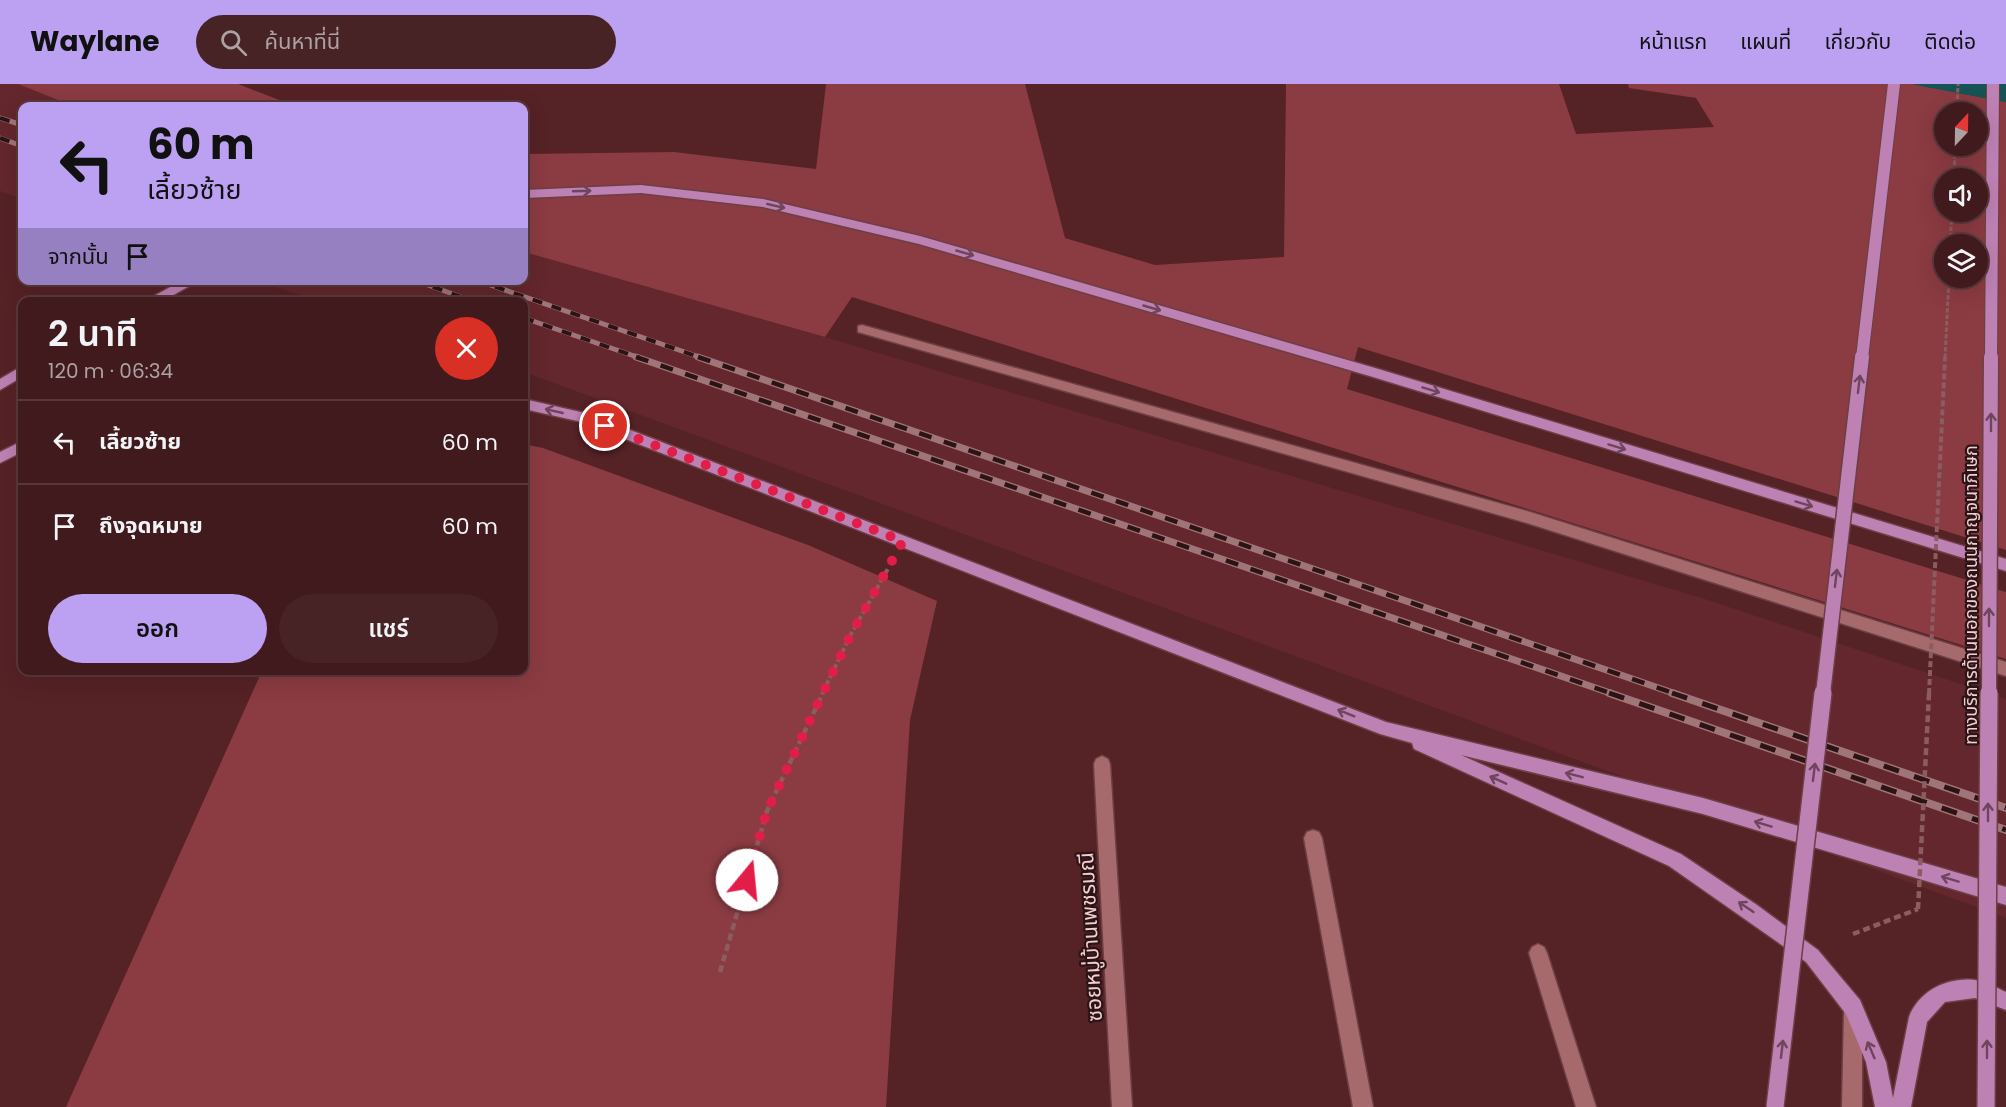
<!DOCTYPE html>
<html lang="th">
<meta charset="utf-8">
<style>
body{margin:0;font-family:Poppins,"Noto Sans Thai",sans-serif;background:#472325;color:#f1f3f6;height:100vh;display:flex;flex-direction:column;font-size:22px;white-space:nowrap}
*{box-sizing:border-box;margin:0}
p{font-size:20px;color:#aea1a3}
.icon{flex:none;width:33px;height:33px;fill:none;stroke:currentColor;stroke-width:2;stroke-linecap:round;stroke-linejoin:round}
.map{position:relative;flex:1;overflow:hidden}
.side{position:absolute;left:18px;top:213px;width:510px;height:378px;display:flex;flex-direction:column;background:#401a1c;border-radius:12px;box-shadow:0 6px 24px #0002,0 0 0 2px #59383b}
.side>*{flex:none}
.banner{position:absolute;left:18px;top:18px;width:510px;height:183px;border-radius:12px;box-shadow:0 6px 24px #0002,0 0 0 2px #59383b;background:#bca0f2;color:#111;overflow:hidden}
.needle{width:39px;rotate:22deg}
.fabs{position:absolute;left:1934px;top:18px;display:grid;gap:12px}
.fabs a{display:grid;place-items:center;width:54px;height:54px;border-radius:50%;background:#401a1c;box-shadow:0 6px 24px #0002,0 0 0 2px #59383b;font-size:30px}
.pin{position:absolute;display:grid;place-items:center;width:51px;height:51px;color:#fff;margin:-26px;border:3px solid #fff;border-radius:50%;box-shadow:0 2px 6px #0007}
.me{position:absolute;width:66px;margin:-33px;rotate:17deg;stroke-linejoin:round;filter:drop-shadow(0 0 4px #0008)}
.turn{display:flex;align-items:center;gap:21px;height:126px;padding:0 30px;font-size:27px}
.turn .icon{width:78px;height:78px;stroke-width:2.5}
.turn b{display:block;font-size:42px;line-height:51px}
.then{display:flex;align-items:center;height:57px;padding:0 30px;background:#0003;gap:12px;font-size:22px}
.round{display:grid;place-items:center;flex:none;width:63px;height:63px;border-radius:32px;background:#472325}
.head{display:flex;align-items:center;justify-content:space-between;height:102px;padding:0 30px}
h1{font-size:36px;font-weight:600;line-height:45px}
.action{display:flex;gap:12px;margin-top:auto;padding:12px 30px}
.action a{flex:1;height:69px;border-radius:36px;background:#bca0f2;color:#111;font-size:24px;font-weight:600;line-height:69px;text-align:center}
.action a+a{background:#472325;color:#f1f3f6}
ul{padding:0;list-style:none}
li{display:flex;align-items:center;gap:18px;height:84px;padding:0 30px;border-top:2px solid #59383b}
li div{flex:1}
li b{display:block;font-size:22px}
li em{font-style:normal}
header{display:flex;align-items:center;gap:36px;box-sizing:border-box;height:84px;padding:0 30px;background:#bca0f2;color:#111}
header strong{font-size:28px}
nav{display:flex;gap:33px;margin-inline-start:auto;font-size:21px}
.search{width:420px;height:54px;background:#472325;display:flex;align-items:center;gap:15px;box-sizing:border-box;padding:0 21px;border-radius:33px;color:#aea1a3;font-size:22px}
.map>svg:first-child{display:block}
</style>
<header>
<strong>Waylane</strong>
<div class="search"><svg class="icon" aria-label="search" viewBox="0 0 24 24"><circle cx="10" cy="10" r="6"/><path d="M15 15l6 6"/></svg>ค้นหาที่นี่</div>
<nav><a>หน้าแรก</a><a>แผนที่</a><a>เกี่ยวกับ</a><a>ติดต่อ</a></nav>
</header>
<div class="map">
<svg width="2006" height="1023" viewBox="0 0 2006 1023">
<rect width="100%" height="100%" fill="#552226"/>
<!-- built -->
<g fill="#63272d">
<polygon points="0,0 18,0 73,22 22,22 22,115 0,107"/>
<polygon points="524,168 825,253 1702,514 2006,615 2006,834 524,288 524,218 318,217 257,197 524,196"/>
</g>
<!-- green -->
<g fill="#8b3b42" fill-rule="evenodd">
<polygon points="18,0 238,0 295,22 73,22"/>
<path d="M826,0H1025L1065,154L1155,181L1284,173L1286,0H1559L1576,50L1714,43L1696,14L1629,4L1628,0H1913L2006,18V466L1358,263L1347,305L2006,508V575L852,213L825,253L524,168V70L674,68L816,85ZM1944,28H1977V62H1944ZM1944,94H1977V128H1944ZM1944,160H1977V194H1944Z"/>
<polygon points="524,360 543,364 808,461 937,517 910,636 886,1023 66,1023 262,587 524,586"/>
</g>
<!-- water -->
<polygon fill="#145455" points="1913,0 2006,0 2006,18 1926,3"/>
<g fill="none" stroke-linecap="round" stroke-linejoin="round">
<!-- minor casing -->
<g stroke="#6c3f45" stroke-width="3">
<g id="minor">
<polygon points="862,241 1527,427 2006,578 2006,592 1527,439 858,248 858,242"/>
<polygon points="1102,672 1108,675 1110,680 1132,1023 1112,1023 1094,680 1096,675"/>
<polygon points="1313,746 1319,748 1322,754 1373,1023 1353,1023 1304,754 1307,748"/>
<polygon points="1538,860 1544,863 1547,869 1596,1023 1576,1023 1529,869 1532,863"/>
<polygon points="1853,918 1860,920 1862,927 1862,1023 1842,1023 1844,927 1846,920"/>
</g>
</g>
<!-- major casing -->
<g stroke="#6c3f45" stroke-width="3">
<g id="major">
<polygon points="641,101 763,115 920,152 1375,284 2006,475 2006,487 1373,293 919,160 763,123 641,109 524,114 524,106"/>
<polygon points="183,196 200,196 161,218 143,218"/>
<polygon points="22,282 22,293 0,306 0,295"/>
<path d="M524,315L589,330L1386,638L1703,714L2006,803V821L1703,730L1461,671L1681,770L1757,821L1818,866L1860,916L1886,978L1893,1014L1909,933C1919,907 1947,893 1975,896C1985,897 1997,904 2006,908V926L1975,914L1945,918L1927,938L1911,1023H1875L1866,978L1846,930L1806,878L1669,782L1414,665L1412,659L1380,650L582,338L524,325Z"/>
<polygon points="22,357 22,368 0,379 0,368"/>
</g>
</g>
<!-- path-far2 -->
<g stroke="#8b5d60" stroke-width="3" stroke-dasharray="4.5 2" stroke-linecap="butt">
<polyline points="1957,28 1958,0"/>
<polyline points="1954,94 1955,62"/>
<polyline points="1950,160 1952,128"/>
</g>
<!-- path-far1 -->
<polyline stroke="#8b5d60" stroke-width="4" stroke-dasharray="6 3" stroke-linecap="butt" points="822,610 850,552 889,483"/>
<!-- path -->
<g stroke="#8b5d60" stroke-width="4.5" stroke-dasharray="7 4" stroke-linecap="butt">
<polyline points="1853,850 1918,825"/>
<polyline points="720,888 767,727 823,609"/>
</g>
<!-- minor -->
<use href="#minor" fill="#a66a6d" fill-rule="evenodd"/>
<!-- major -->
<use href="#major" fill="#be81b4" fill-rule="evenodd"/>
<!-- rail-far2 casing -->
<g stroke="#a07578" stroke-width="5">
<g id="rail-far2">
<polyline points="0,34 22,41"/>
<polyline points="0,54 22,62"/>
<polyline points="414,196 475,218"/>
<polyline points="476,196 702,274"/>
<polyline points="524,234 640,274"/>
</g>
</g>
<!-- rail-far1 casing -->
<g stroke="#a07578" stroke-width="7">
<g id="rail-far1">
<polyline points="636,273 1613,610"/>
<polyline points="698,273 1676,610"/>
</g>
</g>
<!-- rail casing -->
<g stroke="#a07578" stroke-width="8">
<g id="rail">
<polyline points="1609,609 2006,746"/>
<polyline points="1672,609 2006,724"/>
</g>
</g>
<!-- rail-far2 -->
<use href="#rail-far2" stroke="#2c1416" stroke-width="4" stroke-dasharray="10" stroke-linecap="butt"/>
<!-- rail-far1 -->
<use href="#rail-far1" stroke="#2c1416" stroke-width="4.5" stroke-dasharray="13" stroke-linecap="butt"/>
<!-- rail -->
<use href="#rail" stroke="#2c1416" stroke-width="5" stroke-dasharray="16" stroke-linecap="butt"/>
<!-- major-bridge-far2 casing -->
<g stroke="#6c3f45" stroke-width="14" stroke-linecap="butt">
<g id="major-bridge-far2">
<polyline points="1862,274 1894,0"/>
<polyline points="1991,274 1993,0"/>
</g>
</g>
<!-- major-bridge-far1 casing -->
<g stroke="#6c3f45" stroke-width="17" stroke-linecap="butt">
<g id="major-bridge-far1">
<polyline points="1823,610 1862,273"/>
<polyline points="1989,610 1991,273"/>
</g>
</g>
<!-- major-bridge casing -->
<g stroke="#6c3f45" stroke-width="20" stroke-linecap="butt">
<g id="major-bridge">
<polyline points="1775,1023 1823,609"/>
<polyline points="1986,1023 1989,609"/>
</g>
</g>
<!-- path-bridge-far2 -->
<polyline stroke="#8b5d60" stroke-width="3" stroke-dasharray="4.5 2" stroke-linecap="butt" points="1945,274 1949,194"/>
<!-- path-bridge-far1 -->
<polyline stroke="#8b5d60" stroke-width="4" stroke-dasharray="6 3" stroke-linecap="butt" points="1929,610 1945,273"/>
<!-- path-bridge -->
<polyline stroke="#8b5d60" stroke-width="4.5" stroke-dasharray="7 4" stroke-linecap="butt" points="1918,825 1929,609"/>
<!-- major-bridge-far2 -->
<use href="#major-bridge-far2" stroke="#be81b4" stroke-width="12"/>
<!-- major-bridge-far1 -->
<use href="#major-bridge-far1" stroke="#be81b4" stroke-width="14"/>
<!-- major-bridge -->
<use href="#major-bridge" stroke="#be81b4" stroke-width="17"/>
</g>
<!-- one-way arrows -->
<defs><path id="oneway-shaft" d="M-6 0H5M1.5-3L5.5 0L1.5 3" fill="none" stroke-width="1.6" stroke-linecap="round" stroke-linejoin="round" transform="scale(1.5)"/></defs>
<g stroke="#6e455d">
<use href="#oneway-shaft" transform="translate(582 107) rotate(-2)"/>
<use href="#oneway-shaft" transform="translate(776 122) rotate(13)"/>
<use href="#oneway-shaft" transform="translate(965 169) rotate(16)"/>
<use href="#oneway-shaft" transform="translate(1152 224) rotate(16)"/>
<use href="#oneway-shaft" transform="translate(1859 300) rotate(-83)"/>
<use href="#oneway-shaft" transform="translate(1431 306) rotate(17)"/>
<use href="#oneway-shaft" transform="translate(554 327) rotate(-167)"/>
<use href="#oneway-shaft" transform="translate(1991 338) rotate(-90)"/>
<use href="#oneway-shaft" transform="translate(1617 363) rotate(17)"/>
<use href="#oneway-shaft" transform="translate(1804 420) rotate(17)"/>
<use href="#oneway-shaft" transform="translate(1836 494) rotate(-83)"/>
<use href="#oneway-shaft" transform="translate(1989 533) rotate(-90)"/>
<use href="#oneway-shaft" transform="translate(1346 629) rotate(-158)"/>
<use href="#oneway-shaft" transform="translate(1814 688) rotate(-83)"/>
<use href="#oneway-shaft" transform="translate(1574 691) rotate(-166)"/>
<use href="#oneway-shaft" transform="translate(1498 696) rotate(-156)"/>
<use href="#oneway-shaft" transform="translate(1988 728) rotate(-90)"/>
<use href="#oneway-shaft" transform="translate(1763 740) rotate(-163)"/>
<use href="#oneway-shaft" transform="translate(1950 795) rotate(-163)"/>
<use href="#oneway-shaft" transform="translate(1746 823) rotate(-146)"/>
<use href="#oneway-shaft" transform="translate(1782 965) rotate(-83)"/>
<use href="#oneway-shaft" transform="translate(1987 965) rotate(-90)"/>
<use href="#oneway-shaft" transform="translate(1871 966) rotate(-113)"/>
</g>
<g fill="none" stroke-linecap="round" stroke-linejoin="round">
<!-- route -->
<polyline stroke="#e11d48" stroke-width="10" stroke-dasharray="0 18" points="605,342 903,457 850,552 767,727 747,796"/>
</g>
<g text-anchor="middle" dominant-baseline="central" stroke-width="4.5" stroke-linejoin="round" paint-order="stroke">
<!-- street labels -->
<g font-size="18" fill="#f1cfd0" stroke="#2c1416">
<text transform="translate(1970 511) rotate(-90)">ทางบริการด้านนอกของถนนกาญจนาภิเษก</text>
</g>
<!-- near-street labels -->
<g font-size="21" fill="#f1cfd0" stroke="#2c1416">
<text transform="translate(1090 853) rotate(-93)">ซอยหมู่บ้านเพชรมณี</text>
</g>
</g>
</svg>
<div class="fabs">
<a><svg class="needle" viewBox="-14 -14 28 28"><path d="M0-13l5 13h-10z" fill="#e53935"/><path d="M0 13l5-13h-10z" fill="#aea1a3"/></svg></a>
<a><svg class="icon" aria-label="sound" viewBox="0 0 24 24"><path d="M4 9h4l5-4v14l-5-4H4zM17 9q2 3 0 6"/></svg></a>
<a><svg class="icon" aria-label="layers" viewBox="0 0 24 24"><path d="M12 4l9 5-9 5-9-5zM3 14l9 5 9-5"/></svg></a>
</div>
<div class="pin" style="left:605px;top:342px;background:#d93025"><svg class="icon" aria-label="arrive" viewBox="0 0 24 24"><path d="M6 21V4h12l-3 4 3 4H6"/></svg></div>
<svg class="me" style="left:747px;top:796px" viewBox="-20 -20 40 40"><circle r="19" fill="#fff"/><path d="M0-13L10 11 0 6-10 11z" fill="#e11d48"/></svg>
<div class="banner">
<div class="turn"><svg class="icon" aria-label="left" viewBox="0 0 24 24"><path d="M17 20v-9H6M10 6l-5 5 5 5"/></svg><div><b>60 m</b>เลี้ยวซ้าย</div></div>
<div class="then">จากนั้น<svg class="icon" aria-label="arrive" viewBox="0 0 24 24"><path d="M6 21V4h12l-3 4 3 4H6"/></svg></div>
</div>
<section class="side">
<div class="head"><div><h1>2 นาที</h1><p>120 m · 06:34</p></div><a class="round" style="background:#d93025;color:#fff"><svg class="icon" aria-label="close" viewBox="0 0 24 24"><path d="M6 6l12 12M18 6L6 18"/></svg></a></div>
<ul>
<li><svg class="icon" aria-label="left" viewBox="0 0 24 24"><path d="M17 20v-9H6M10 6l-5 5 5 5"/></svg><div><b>เลี้ยวซ้าย</b></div><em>60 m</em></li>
<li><svg class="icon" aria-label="arrive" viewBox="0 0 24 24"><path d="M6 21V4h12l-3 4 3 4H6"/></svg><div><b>ถึงจุดหมาย</b></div><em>60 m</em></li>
</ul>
<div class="action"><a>ออก</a><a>แชร์</a></div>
</section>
</div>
